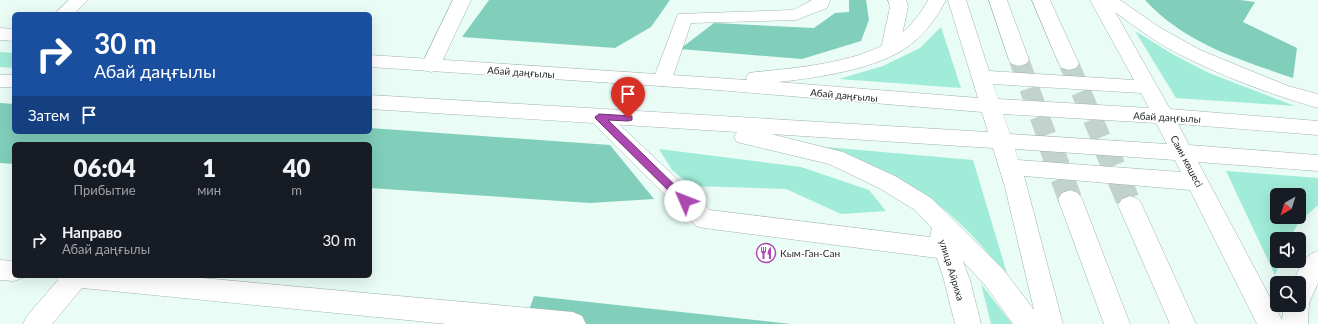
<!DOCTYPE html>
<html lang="ru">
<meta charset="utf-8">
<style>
body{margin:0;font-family:Lato,sans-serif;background:#20242c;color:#f1f3f6;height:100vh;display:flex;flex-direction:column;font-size:15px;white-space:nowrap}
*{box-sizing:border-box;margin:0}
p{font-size:13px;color:#9ea1a6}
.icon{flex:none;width:22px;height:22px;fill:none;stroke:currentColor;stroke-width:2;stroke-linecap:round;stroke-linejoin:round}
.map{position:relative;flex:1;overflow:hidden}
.details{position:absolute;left:12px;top:142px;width:360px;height:136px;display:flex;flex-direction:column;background:#171b24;border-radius:6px;box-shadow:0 4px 16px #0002}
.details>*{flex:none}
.banner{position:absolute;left:12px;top:12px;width:360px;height:122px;border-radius:6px;box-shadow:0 4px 16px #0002;background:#1a4fa0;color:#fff;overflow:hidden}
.needle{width:26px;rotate:219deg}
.tools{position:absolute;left:1270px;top:188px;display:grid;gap:8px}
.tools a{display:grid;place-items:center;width:36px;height:36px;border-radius:6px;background:#171b24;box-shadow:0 4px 16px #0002;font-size:20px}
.pin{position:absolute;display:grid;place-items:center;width:34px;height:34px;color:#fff;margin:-41px -17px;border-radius:50% 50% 50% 0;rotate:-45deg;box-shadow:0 0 4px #0007}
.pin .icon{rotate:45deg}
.me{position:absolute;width:44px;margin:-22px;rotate:314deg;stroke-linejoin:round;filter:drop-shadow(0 0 3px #0008)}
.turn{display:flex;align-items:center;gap:14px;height:84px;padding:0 16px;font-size:18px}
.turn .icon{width:52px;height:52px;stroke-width:2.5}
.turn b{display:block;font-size:28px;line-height:34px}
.then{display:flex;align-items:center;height:38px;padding:0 16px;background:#0003;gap:8px;font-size:15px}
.eta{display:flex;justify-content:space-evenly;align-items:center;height:68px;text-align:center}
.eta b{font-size:24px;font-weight:800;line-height:28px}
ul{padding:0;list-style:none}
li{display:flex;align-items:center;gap:12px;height:60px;padding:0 16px}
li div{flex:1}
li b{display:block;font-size:15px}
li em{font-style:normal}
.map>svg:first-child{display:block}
</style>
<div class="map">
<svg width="1318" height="324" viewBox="0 0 1318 324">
<rect width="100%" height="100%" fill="#e9fcf6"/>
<!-- green -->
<g fill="#a0ecd8" fill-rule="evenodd">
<polygon points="941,27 961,88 839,79 883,66 920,48"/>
<polygon points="1135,31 1174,55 1209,73 1295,106 1176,98"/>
<polygon points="0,52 14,53 14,68 0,67"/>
<path d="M826,147L973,160L1008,277C989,254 970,231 947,212C913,182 867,165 826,147Z"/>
<polygon points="659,149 801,167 869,190 886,211 841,214 786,189 691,186 672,170"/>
<path d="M1226,171L1318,178V205L1299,222L1289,239H1277V261H1281L1275,275ZM1277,195H1299V217H1277Z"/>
<polygon points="981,284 1012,324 991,324"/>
</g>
<!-- forest -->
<g fill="#81cfbb">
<polygon points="489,0 670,0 651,27 615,48 462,37"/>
<polygon points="849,0 866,0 869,20 861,41 802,59 680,49 714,23 814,28 835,13 849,12"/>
<path d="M1145,0H1240L1255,2L1243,22L1297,48L1293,78C1238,59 1186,44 1145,0Z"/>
<polygon points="0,103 14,104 14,132 370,132 370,128 610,145 654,199 590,203 370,188 370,144 14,144 14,164 0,163"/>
<polygon points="534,296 791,324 524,324"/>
</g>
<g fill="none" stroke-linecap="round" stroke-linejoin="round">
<!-- major-tunnel-far1 -->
<g stroke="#c2d2cd" stroke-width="20" stroke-dasharray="20 10" stroke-linecap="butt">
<polyline points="1019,60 1050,145"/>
<polyline points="1069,64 1104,145"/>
</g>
<!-- major-tunnel -->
<g stroke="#c2d2cd" stroke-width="24" stroke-dasharray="24 12" stroke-linecap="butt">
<polyline points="1050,144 1070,199"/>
<polyline points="1104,144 1130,205"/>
</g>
<!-- minor casing -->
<g stroke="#a1b2ad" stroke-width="1">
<g id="minor">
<polygon points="69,0 88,0 74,14 54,14"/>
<polygon points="453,0 471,0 438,70 431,72 424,70 421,66"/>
<polygon points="812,0 830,0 827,8 796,20 691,23 670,85 663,86 656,85 653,80 678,14 793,10"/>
<polygon points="888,0 906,0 908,7 899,49 897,53 890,55 883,53 881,49 890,7"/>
<polygon points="599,110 606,112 710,210 930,237 932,228 941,225 950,228 970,280 981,324 955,324 944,280 937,258 704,228 696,226 592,122 589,117 592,112"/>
<polygon points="0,260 14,261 14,276 24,276 23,278 14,281 0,280"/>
<polygon points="55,276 181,276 573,312 582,316 586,324 447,324 82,288 52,324 23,324 27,316 58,280"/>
</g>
</g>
<!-- major casing -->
<g stroke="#a1b2ad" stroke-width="1">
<g id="major">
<path d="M928,0H946C937,17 925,34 910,45C879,69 816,78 778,82L978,98L948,0H966L989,71L1134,80L1090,0H1120L1159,27L1200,50L1288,86L1318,94V108C1273,95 1229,79 1187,58C1161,46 1138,29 1115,12L1170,109L1318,121V135L1178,124L1189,145L1318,155V171L1198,162L1282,320L1284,305H1299V283H1293C1299,269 1302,256 1318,251V283L1309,303L1308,324H1257L1190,190L1024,176L1063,324H1013L985,285L915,210L879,188L829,164L737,142L734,137L737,132L370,109V95L988,132L982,112L705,89L370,67V55L747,80L746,78L749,73L756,72C797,68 853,63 889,42C906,32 919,17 928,0ZM993,84L1141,93L1149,108L998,99ZM1003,114L1156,123L1167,144L1010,134ZM771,134L993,148L1005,187L1034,310L1003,269L931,198L895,176L843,152ZM1015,149L1175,160L1181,172L1018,160Z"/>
<polygon points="989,0 1007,0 1029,60 1026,64 1019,66 1012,64 1009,60"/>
<polygon points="1032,0 1050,0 1079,64 1076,68 1069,70 1062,68 1059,64"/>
<polygon points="0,28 14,29 14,41 0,40"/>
<rect x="0" y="75" width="14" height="12"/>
<polygon points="1070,190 1078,193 1082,199 1130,324 1104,324 1058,199 1062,193"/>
<polygon points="1130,196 1138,199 1142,205 1196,324 1170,324 1118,205 1122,199"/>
</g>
</g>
<!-- minor -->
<use href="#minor" fill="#fff" fill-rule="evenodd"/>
<!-- major -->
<use href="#major" fill="#fff" fill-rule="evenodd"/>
</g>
<!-- route -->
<polygon fill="#ab49b0" stroke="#6f2f72" points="599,114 632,116 632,120 628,121 608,120 688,198 690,201 688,204 682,204 596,119 595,117"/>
<!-- icons -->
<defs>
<g id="restaurant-ring" transform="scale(1)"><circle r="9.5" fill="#fff" stroke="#ab49b0" stroke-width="1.5"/><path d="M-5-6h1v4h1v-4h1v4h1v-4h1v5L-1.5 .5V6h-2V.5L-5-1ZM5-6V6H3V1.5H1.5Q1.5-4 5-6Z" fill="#ab49b0"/></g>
</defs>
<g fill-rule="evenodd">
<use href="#restaurant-ring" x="766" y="253"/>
</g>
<g text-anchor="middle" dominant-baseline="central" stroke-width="3.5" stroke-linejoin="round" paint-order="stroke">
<!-- street labels -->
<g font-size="10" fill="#242b29" stroke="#fff">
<text transform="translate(521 72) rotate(4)">Абай даңғылы</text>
<text transform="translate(844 95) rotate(5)">Абай даңғылы</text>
<text transform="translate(1167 117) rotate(3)">Абай даңғылы</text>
<text transform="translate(1187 161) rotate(62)">Саин көшесі</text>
<text transform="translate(952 270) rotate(73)">улица Айриха</text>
</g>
<!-- poi labels -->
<g font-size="10" fill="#242b29" stroke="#fff" text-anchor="start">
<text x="780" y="253">Кым-Ган-Сан</text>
</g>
</g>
</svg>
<div class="tools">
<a><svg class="needle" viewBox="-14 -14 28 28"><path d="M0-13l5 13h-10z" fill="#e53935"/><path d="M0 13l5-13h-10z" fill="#9ea1a6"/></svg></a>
<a><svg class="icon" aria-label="sound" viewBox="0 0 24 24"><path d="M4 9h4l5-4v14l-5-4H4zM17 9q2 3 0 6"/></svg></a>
<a><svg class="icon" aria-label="search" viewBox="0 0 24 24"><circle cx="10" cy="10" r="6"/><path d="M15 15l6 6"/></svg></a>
</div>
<div class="pin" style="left:628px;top:118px;background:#d93025"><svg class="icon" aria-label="arrive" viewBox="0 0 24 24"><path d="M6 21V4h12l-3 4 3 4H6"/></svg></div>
<svg class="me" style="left:685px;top:201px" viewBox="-20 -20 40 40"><circle r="19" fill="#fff"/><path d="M0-13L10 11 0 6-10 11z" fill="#ab49b0"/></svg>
<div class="banner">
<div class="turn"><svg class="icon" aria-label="right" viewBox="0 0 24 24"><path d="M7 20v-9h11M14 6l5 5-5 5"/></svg><div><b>30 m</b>Абай даңғылы</div></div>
<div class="then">Затем<svg class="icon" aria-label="arrive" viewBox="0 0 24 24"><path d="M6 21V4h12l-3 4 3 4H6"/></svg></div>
</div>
<section class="details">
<div class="eta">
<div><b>06:04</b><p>Прибытие</p></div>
<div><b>1</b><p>мин</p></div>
<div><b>40</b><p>m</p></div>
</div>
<ul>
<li><svg class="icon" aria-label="right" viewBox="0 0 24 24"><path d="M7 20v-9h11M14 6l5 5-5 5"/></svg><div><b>Направо</b><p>Абай даңғылы</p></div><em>30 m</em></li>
</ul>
</section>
</div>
